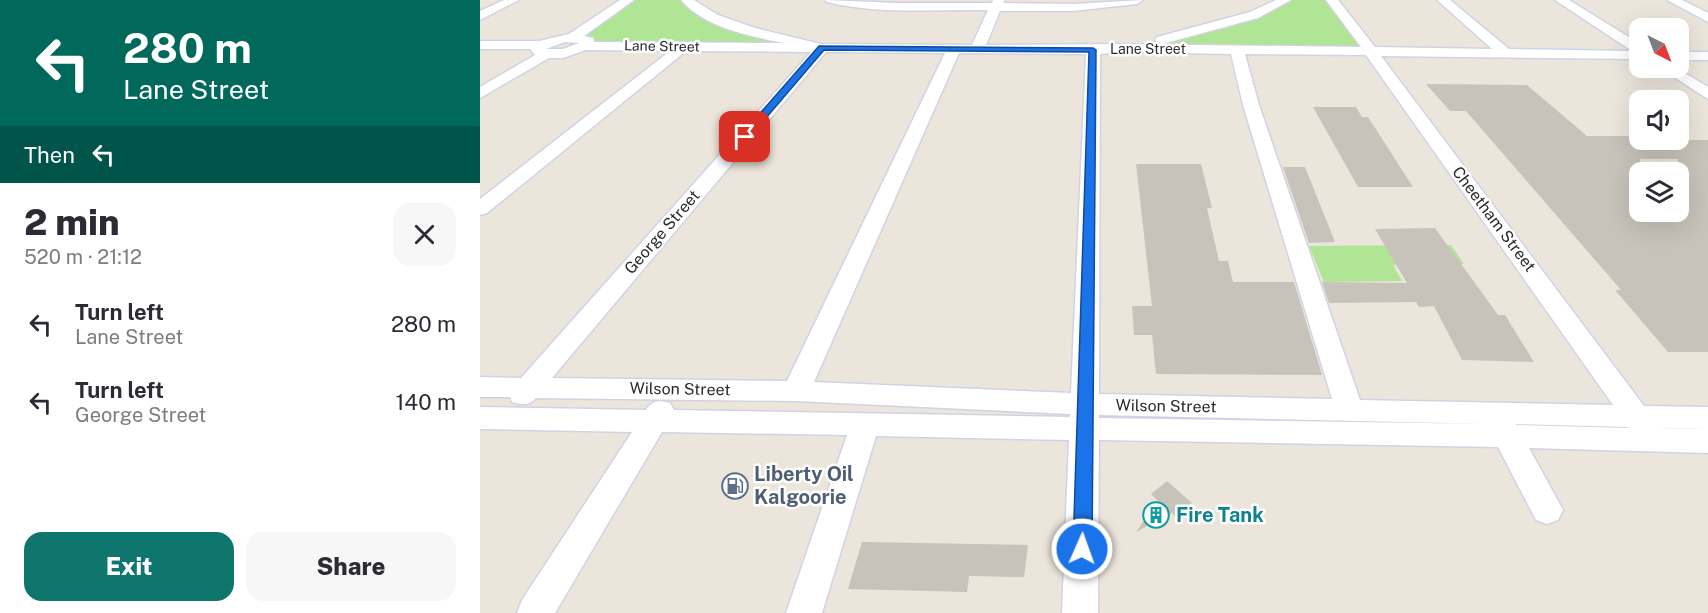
<!DOCTYPE html>
<meta charset="utf-8">
<style>
body{margin:0;font-family:"Public Sans",sans-serif;background:#f7f7f7;color:#2b2b33;height:100vh;display:flex;flex-direction:column;font-size:22px;white-space:nowrap}
*{box-sizing:border-box;margin:0}
p{font-size:20px;color:#7c7c81}
.icon{flex:none;width:33px;height:33px;fill:none;stroke:currentColor;stroke-width:2;stroke-linecap:round;stroke-linejoin:round}
.map{position:relative;flex:1;overflow:hidden}
.details{display:flex;flex-direction:column;background:#fff;width:480px}
.details>*{flex:none}
.hud{background:#00695c;color:#fff;overflow:hidden}
.needle{width:39px;rotate:138deg}
.buttons{position:absolute;left:1149px;top:18px;display:grid;gap:12px}
.buttons a{display:grid;place-items:center;width:60px;height:60px;border-radius:12px;background:#fff;box-shadow:0 6px 24px #0002;font-size:30px}
.pin{position:absolute;display:grid;place-items:center;width:51px;height:51px;color:#fff;margin:-26px;border-radius:12px;box-shadow:0 3px 9px #0006}
.me{position:absolute;width:66px;margin:-33px;rotate:2deg;stroke-linejoin:round;filter:drop-shadow(0 0 4px #0008)}
.turn{display:flex;align-items:center;gap:21px;height:126px;padding:0 24px;font-size:27px}
.turn .icon{width:78px;height:78px;stroke-width:2.5}
.turn b{display:block;font-size:42px;line-height:51px}
.then{display:flex;align-items:center;height:57px;padding:0 24px;background:#0003;gap:12px;font-size:22px}
.round{display:grid;place-items:center;flex:none;width:63px;height:63px;border-radius:18px;background:#f7f7f7}
.summary{display:flex;align-items:center;justify-content:space-between;height:102px;padding:0 24px}
h1{font-size:36px;font-weight:800;line-height:45px}
.cta{display:flex;gap:12px;margin-top:auto;padding:12px 24px}
.cta a{flex:1;height:69px;border-radius:18px;background:#0f766e;color:#fff;font-size:24px;font-weight:800;line-height:69px;text-align:center}
.cta a+a{background:#f7f7f7;color:#2b2b33}
ul{padding:0;list-style:none}
li{display:flex;align-items:center;gap:18px;height:78px;padding:0 24px}
li div{flex:1}
li b{display:block;font-size:22px}
li em{font-style:normal}
main{display:flex;flex:1;min-height:0}
.map>svg:first-child{display:block}
</style>
<main>
<section class="details">
<div class="hud">
<div class="turn"><svg class="icon" aria-label="left" viewBox="0 0 24 24"><path d="M17 20v-9H6M10 6l-5 5 5 5"/></svg><div><b>280 m</b>Lane Street</div></div>
<div class="then">Then<svg class="icon" aria-label="left" viewBox="0 0 24 24"><path d="M17 20v-9H6M10 6l-5 5 5 5"/></svg></div>
</div>
<div class="summary"><div><h1>2 min</h1><p>520 m · 21:12</p></div><a class="round"><svg class="icon" aria-label="close" viewBox="0 0 24 24"><path d="M6 6l12 12M18 6L6 18"/></svg></a></div>
<ul>
<li><svg class="icon" aria-label="left" viewBox="0 0 24 24"><path d="M17 20v-9H6M10 6l-5 5 5 5"/></svg><div><b>Turn left</b><p>Lane Street</p></div><em>280 m</em></li>
<li><svg class="icon" aria-label="left" viewBox="0 0 24 24"><path d="M17 20v-9H6M10 6l-5 5 5 5"/></svg><div><b>Turn left</b><p>George Street</p></div><em>140 m</em></li>
</ul>
<div class="cta"><a>Exit</a><a>Share</a></div>
</section>
<div class="map">
<svg width="1228" height="613" viewBox="0 0 1228 613">
<rect width="100%" height="100%" fill="#ece5db"/>
<!-- green -->
<g fill="#afe595">
<path d="M153,0H203C228,27 282,36 317,44L83,42Z"/>
<polygon points="805,0 852,0 893,52 643,48 704,35"/>
<polygon points="971,245 984,264 913,265 922,281 844,282 829,246"/>
</g>
<!-- building -->
<g fill="#c7c3ba" fill-rule="evenodd">
<path d="M946,84L1047,85L1107,136H1160V140H1228V352H1188L1135,290H1141L986,111H970ZM1160,159H1198V212H1160Z"/>
<polygon points="833,107 876,107 882,117 888,117 933,187 878,187"/>
<polygon points="656,164 721,164 732,208 727,208 739,261 748,261 753,282 814,282 842,375 676,374 672,335 654,335 652,306 672,306"/>
<polygon points="803,167 825,167 855,242 829,243"/>
<polygon points="955,228 1018,315 1025,315 1054,362 982,360 954,306 939,307 936,302 849,303 842,282 927,283 895,229"/>
<polygon points="687,481 712,503 695,516 692,513 656,532 678,501 671,494"/>
<polygon points="382,542 548,545 544,577 489,576 487,592 368,589"/>
</g>
<g fill="none" stroke-linecap="round" stroke-linejoin="round">
<!-- minor casing -->
<g stroke="#d0d3e3" stroke-width="3">
<g id="minor">
<polygon points="24,0 39,0 0,20 0,11"/>
<path d="M140,0H154L104,36L113,38L114,42L304,43C270,36 225,28 201,0H214L238,15L275,28L341,44L492,45L508,10C455,9 400,15 347,2L345,0L417,3H512L513,0H525L523,3L593,4L663,0L657,4L593,11H520L506,45L643,44L881,47L846,0H858L895,47L1012,49L957,0H970L1029,49L1152,51L1075,0H1089L1160,44V59L901,56L1164,406L1228,407V429L1176,428L1228,429V453L1049,448L1083,510L1078,520L1067,524L1056,520L1018,447L619,440L618,613H582L589,440L396,436L342,613H306L367,435L182,432L75,613H37L42,600L152,432L0,429V407L166,410C172,400 179,400 190,403L194,410L590,417V414L316,401L56,398C49,406 42,405 32,402L30,397H0V377L41,378L331,52L206,51L7,213L0,215V199L190,51L106,50L83,58H69L0,98V87L55,55L50,49H0V41H59L89,34ZM85,42L99,43L83,49H66ZM346,52L465,53L307,381L72,378ZM643,52L751,54L763,105L852,399L619,394L620,54ZM479,53L606,54L591,393L334,382ZM765,54L886,55L1133,405L880,400L779,105ZM619,415L1009,424L619,418ZM1036,424L1148,427L1149,428L1036,425Z"/>
<polygon points="796,0 811,0 778,18 682,44 675,40 677,37 770,12"/>
<polygon points="1187,0 1202,0 1228,13 1228,22"/>
<rect x="1198" y="52" width="30" height="8"/>
<polygon points="1180,68 1196,68 1228,87 1228,99"/>
</g>
</g>
<!-- minor -->
<use href="#minor" fill="#fff" fill-rule="evenodd"/>
</g>
<!-- route -->
<polygon fill="#1a73e8" stroke="#114b97" stroke-width="1.5" points="339,46 613,48 616,50 612,549 609,555 602,557 596,555 593,549 609,52 344,50 268,139 261,139 261,135"/>
<!-- icons -->
<defs>
<g id="fuel-ring" transform="scale(1.35)"><circle r="9.5" fill="#fff" stroke="#5c6f8a" stroke-width="1.5"/><path d="M-5.5-6h7V0h2V4h1.3V-2.5L3-4.5l.8-.8L6-3V5H2.5V1h-1V6h-7ZM-4.2-4.7v3.2H.2V-4.7Z" fill="#5c6f8a"/></g>
<g id="building-ring" transform="scale(1.35)"><circle r="9.5" fill="#fff" stroke="#0f9aa8" stroke-width="1.5"/><path d="M-4-6H4V6H1V3H-1V6H-4ZM-2.5-4.3h1.7v1.8h-1.7ZM.8-4.3h1.7v1.8H.8ZM-2.5-1h1.7V.8h-1.7ZM.8-1h1.7V.8H.8Z" fill="#0f9aa8"/></g>
</defs>
<g fill-rule="evenodd">
<use href="#fuel-ring" x="255" y="486"/>
<use href="#building-ring" x="676" y="515"/>
</g>
<g text-anchor="middle" dominant-baseline="central" stroke-width="5" stroke-linejoin="round" paint-order="stroke">
<!-- far-street labels -->
<g font-size="14" fill="#2a2a2a" stroke="#fff">
<text transform="translate(182 46) rotate(1)">Lane Street</text>
<text x="668" y="49">Lane Street</text>
</g>
<!-- street labels -->
<g font-size="16" fill="#2a2a2a" stroke="#fff">
<text transform="translate(1014 219) rotate(53)">Cheetham Street</text>
<text transform="translate(182 232) rotate(-49)">George Street</text>
<text transform="translate(200 389) rotate(1)">Wilson Street</text>
<text transform="translate(686 406) rotate(1)">Wilson Street</text>
</g>
<!-- near-service labels -->
<g font-size="20" font-weight="bold" fill="#4e5e75" stroke="#fff" text-anchor="start">
<text x="274" y="474">Liberty Oil<tspan x="274" dy="23">Kalgoorie</tspan></text>
</g>
<!-- near-culture labels -->
<g font-size="20" font-weight="bold" fill="#0d838f" stroke="#fff" text-anchor="start">
<text x="696" y="515">Fire Tank</text>
</g>
</g>
</svg>
<div class="buttons">
<a><svg class="needle" viewBox="-14 -14 28 28"><path d="M0-13l5 13h-10z" fill="#e53935"/><path d="M0 13l5-13h-10z" fill="#7c7c81"/></svg></a>
<a><svg class="icon" aria-label="sound" viewBox="0 0 24 24"><path d="M4 9h4l5-4v14l-5-4H4zM17 9q2 3 0 6"/></svg></a>
<a><svg class="icon" aria-label="layers" viewBox="0 0 24 24"><path d="M12 4l9 5-9 5-9-5zM3 14l9 5 9-5"/></svg></a>
</div>
<div class="pin" style="left:265px;top:137px;background:#d93025"><svg class="icon" aria-label="arrive" viewBox="0 0 24 24"><path d="M6 21V4h12l-3 4 3 4H6"/></svg></div>
<svg class="me" style="left:602px;top:549px" viewBox="-20 -20 40 40"><circle r="17" fill="#1a73e8" stroke="#fff" stroke-width="3"/><path d="M0-11L8 9 0 5-8 9z" fill="#fff"/></svg>
</div>
</main>
